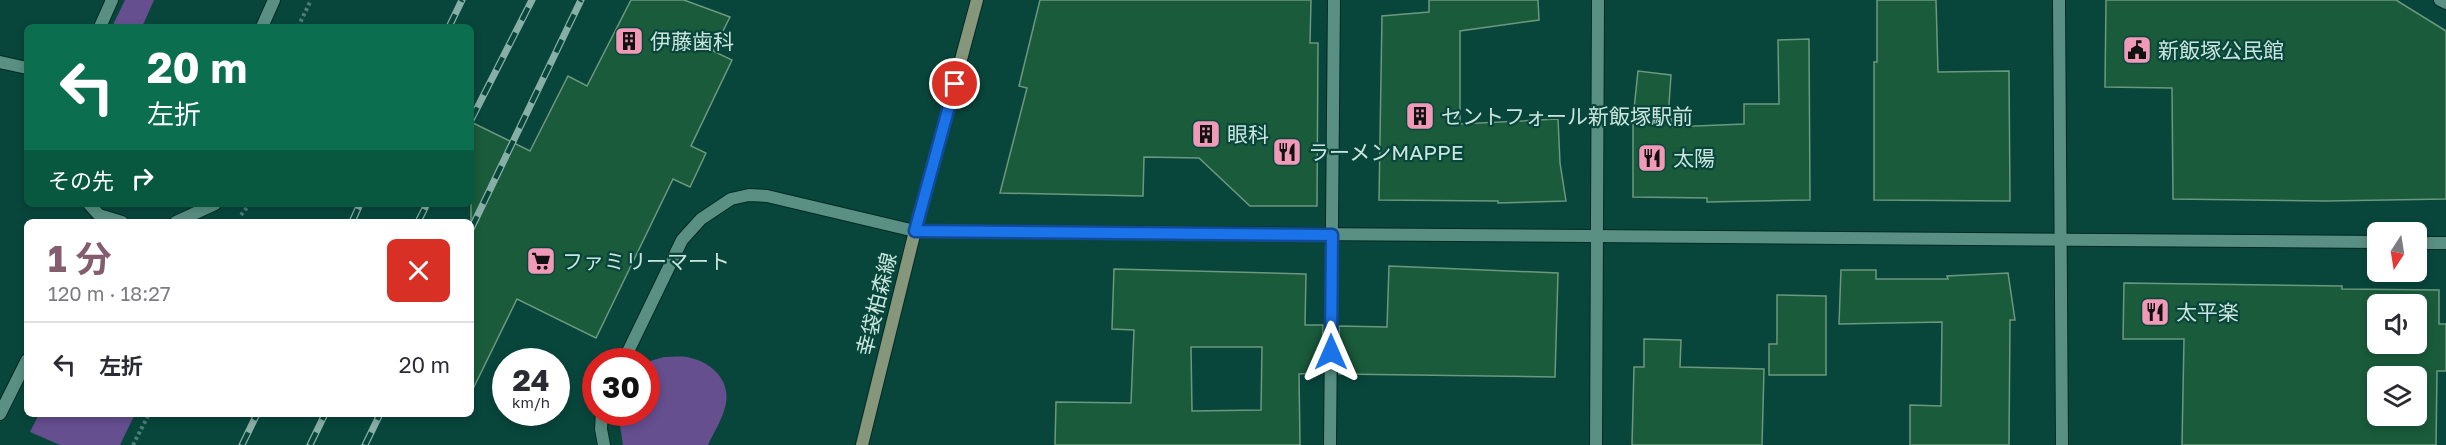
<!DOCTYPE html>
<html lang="ja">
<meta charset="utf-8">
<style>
body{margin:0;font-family:"Golos Text","Noto Sans JP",sans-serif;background:#f2f2f3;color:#2b2b33;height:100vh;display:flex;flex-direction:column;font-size:22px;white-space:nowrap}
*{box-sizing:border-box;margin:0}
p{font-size:20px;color:#7c7c81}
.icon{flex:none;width:33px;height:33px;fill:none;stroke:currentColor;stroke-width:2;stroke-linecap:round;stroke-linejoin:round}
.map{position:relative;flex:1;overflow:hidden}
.drawer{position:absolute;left:24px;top:219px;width:450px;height:198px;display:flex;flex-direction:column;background:#fff;border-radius:9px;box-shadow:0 3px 9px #0003}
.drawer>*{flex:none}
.banner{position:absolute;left:24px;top:24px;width:450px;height:183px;border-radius:9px;box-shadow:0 3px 9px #0003;background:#0b6e4f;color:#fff;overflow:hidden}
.needle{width:39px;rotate:192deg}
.controls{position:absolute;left:2367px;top:222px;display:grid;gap:12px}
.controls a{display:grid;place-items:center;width:60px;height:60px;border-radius:9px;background:#fff;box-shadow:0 3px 9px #0003;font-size:30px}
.speed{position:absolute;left:492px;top:348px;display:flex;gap:12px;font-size:30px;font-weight:700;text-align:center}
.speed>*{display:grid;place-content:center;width:78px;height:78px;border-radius:50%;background:#fff;box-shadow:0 3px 9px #0003;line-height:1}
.speed small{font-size:15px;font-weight:400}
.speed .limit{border:9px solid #d22;background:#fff;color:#111}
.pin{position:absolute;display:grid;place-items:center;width:51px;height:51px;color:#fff;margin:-26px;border:3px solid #fff;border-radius:50%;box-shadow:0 2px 6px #0007}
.me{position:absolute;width:66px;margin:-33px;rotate:0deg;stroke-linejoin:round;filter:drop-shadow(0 0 4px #0008)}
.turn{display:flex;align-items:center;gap:21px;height:126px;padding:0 24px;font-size:27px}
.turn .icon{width:78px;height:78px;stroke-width:2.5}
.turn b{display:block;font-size:42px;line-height:51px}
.then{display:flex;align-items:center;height:57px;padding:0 24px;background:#0003;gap:12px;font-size:22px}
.round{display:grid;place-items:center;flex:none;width:63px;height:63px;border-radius:9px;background:#f2f2f3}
.headline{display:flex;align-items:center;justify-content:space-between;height:102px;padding:0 24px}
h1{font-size:36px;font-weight:700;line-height:45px;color:#845d6e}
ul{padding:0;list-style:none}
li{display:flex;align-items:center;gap:18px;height:84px;padding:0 24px;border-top:2px solid #e1e1e2}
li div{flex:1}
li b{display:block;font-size:22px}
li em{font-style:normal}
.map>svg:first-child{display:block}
</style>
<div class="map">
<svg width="2446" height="445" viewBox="0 0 2446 445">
<rect width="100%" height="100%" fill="#08463c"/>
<!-- green -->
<g fill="#654f8f">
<polygon points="125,0 154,0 142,27 112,27"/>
<path d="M664,357C671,357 680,356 687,357C714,362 734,384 724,411C720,423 713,434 708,445H623L618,413L646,412L647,362Z"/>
<polygon points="39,414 135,414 120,445 60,445 30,432"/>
</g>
<!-- building -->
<g fill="#195b3b" stroke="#6c987e" stroke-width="1.5" fill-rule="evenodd">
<polygon points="631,0 684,0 730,17 713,51 732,60 691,146 706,153 690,187 673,179 596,338 517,299 471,393 471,122 530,151 568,76 587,86"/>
<polygon points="1040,0 1311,0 1310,43 1318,43 1317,206 1250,206 1199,158 1144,157 1143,196 1000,193 1027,88 1019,86"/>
<polygon points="1429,0 1538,0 1539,20 1460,31 1460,124 1558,119 1560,163 1566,201 1498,203 1498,201 1379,200 1382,16 1429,12"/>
<polygon points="1877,0 1936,0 1938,72 2009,71 2010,201 1874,200 1874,62 1877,62"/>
<polygon points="2106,0 2396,0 2446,31 2446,199 2326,201 2173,199 2172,88 2105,87"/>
<polygon points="1809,39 1810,200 1707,202 1707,198 1633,197 1633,119 1638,71 1671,75 1668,119 1672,119 1672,127 1744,124 1744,104 1779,104 1778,40"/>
<polygon points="1389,266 1558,273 1555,377 1339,374 1339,326 1387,327"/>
<path d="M1114,269L1306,274L1305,325H1323L1322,373L1299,374L1300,445H1055L1056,402L1131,403L1134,330L1112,329ZM1191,347H1262L1261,410L1192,411Z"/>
<polygon points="1841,270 1876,270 1876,279 1948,279 1947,276 2008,273 2015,320 2010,320 2009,445 1910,445 1910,405 1941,406 1942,322 1839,324"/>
<path d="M2124,283L2342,286V289L2439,290V324H2446V371H2437L2436,445H2182L2184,339H2123ZM2378,304H2416V344H2378ZM2378,376H2416V416H2378Z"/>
<polygon points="1777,295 1826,296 1826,375 1769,375 1769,344 1777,344"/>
<polygon points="1644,339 1681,340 1680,367 1764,369 1762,445 1632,445 1634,367 1644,367"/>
</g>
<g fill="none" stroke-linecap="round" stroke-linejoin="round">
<!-- minor casing -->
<g stroke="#002a23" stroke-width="14">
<g id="minor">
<polyline points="2440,0 2446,3"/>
<polyline points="100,27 112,0"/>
<polyline points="262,27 274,0"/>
<polyline points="0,62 27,68"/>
<polyline points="89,204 99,215 122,222"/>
<polyline points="176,222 215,204"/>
<polyline points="623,362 682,240 701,219 731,199 749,195 767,196 915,231"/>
<polyline points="602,412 601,429 604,445"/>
<polyline points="0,414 27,360"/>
<polyline points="1330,445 1334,0"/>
</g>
</g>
<!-- tertiary casing -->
<g stroke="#002a23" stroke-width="14">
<g id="tertiary">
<polyline points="2059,0 2062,445"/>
<polyline points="915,231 2378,242"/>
<polyline points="2416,243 2446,243"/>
<polyline points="1596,445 1598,0"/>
</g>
</g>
<!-- secondary casing -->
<g stroke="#002a23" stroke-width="14">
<polyline id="secondary" points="862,445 915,231 977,0"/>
</g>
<!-- path -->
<g stroke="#4d7f76" stroke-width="4" stroke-dasharray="3 3" stroke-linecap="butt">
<polyline points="298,27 311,0"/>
<polyline points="241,215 250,204"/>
<polyline points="133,445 149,414"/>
</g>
<!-- minor -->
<use href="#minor" stroke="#599083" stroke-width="12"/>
<!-- tertiary -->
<use href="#tertiary" stroke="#599083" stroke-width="12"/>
<!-- secondary -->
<use href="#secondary" stroke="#86967b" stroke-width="12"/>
<!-- rail casing -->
<g stroke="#88afa7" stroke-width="7">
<g id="rail">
<polyline points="449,27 462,0"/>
<polyline points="471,120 532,0"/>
<polyline points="352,222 360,204"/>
<polyline points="418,222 427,204"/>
<polyline points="471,229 581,0"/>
<polyline points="242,445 257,414"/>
<polyline points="310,445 325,414"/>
<polyline points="365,445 380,414"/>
</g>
</g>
<!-- rail -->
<use href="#rail" stroke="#08463c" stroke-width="4.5" stroke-dasharray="14" stroke-linecap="butt"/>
</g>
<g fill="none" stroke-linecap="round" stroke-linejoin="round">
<!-- route casing -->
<g stroke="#114b97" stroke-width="15">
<polyline id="route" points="955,84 915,231 1332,235 1331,352"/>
</g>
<!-- route -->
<use href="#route" stroke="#1a73e8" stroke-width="10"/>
</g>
<!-- icons -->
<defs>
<g id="building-square" transform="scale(1.5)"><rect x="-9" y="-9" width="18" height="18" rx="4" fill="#f09ab7" stroke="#08463c"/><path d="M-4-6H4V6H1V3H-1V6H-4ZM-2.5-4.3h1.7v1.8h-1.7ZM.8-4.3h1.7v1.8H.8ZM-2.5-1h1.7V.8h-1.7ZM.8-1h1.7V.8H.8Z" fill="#111"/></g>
<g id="civic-square" transform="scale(1.5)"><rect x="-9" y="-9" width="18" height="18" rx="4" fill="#f09ab7" stroke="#08463c"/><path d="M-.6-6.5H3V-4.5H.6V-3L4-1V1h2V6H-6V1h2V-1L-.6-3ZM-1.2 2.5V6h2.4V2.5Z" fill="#111"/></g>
<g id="restaurant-square" transform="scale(1.5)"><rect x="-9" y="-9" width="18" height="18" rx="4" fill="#f09ab7" stroke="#08463c"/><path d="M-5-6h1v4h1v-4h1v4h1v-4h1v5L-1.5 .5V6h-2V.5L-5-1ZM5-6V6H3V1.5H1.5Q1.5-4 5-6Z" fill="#111"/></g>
<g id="supermarket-square" transform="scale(1.5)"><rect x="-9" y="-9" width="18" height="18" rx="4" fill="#f09ab7" stroke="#08463c"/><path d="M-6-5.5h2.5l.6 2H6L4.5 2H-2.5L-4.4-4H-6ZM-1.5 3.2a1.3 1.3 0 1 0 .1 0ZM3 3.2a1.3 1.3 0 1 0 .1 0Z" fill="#111"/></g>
</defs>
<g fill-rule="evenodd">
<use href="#building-square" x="629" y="41"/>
<use href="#civic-square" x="2137" y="50"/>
<use href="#building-square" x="1420" y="116"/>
<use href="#building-square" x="1206" y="134"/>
<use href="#restaurant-square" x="1287" y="152"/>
<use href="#restaurant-square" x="1652" y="158"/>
<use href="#supermarket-square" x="541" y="261"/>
<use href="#restaurant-square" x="2155" y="312"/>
</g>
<g text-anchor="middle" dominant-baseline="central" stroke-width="4.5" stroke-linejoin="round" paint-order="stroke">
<!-- poi labels -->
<g font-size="21" fill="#cae5de" stroke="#08463c" text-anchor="start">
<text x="650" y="41">伊藤歯科</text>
<text x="2158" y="50">新飯塚公民館</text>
<text x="1441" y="116">セントフォール新飯塚駅前</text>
<text x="1227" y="134">眼科</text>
<text x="1308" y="152">ラーメンMAPPE</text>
<text x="1673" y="158">太陽</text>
<text x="562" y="261">ファミリーマート</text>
<text x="2176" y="312">太平楽</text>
</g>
<!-- street labels -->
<g font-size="21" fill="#cae5de" stroke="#08463c">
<text transform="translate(876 304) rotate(-76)">幸袋柏森線</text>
</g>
</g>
</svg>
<div class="controls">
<a><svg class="needle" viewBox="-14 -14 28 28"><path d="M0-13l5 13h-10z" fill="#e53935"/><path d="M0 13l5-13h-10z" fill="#7c7c81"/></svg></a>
<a><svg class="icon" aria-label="sound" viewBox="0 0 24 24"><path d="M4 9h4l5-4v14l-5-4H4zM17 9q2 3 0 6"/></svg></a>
<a><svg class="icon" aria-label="layers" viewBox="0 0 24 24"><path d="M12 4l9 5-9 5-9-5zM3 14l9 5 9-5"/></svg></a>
</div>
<div class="speed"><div>24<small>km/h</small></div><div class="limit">30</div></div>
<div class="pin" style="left:955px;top:84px;background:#d93025"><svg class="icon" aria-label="arrive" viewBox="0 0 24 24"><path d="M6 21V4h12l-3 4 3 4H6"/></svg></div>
<svg class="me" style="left:1331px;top:352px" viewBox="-20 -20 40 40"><path d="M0-17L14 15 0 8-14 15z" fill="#1a73e8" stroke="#fff" stroke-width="4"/></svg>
<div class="banner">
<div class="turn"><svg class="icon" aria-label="left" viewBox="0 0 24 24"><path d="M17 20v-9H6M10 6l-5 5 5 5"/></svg><div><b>20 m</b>左折</div></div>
<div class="then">その先<svg class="icon" aria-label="right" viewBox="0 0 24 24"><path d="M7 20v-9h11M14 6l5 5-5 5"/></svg></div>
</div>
<section class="drawer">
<div class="headline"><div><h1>1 分</h1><p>120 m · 18:27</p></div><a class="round" style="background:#d93025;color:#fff"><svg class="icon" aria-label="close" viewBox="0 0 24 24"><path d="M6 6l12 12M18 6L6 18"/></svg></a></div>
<ul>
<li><svg class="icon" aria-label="left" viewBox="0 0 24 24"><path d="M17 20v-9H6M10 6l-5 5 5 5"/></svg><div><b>左折</b></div><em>20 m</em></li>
</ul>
</section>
</div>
